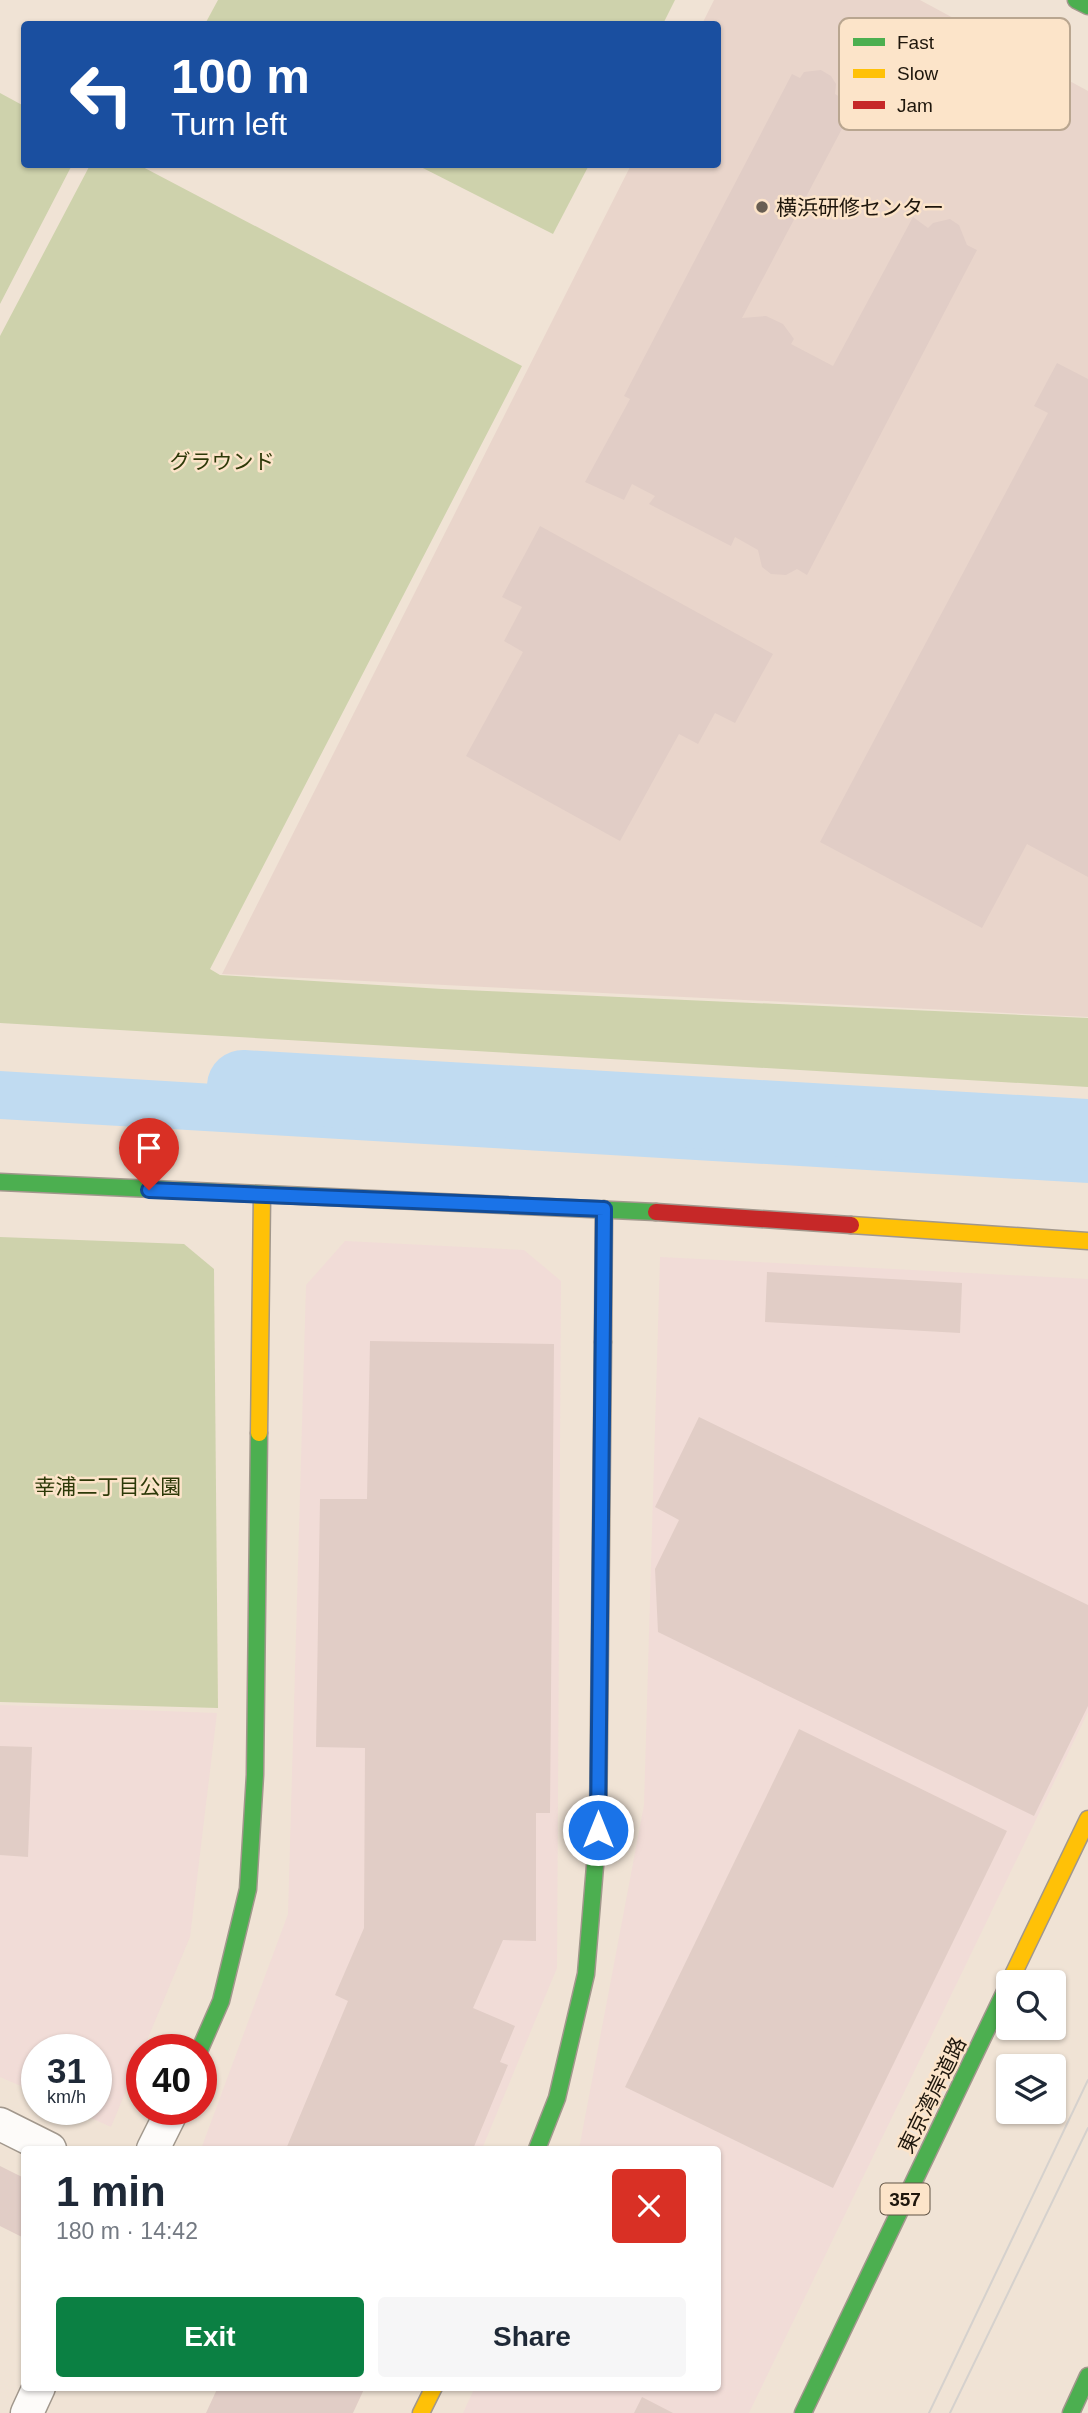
<!DOCTYPE html>
<meta charset="utf-8">
<style>
body{margin:0;font-family:Helvetica,"Noto Sans JP",sans-serif;background:#f6f6f7;color:#1f2937;height:100vh;display:flex;flex-direction:column;font-size:26px;white-space:nowrap}
*{box-sizing:border-box;margin:0}
p{font-size:23px;color:#747a83}
.icon{flex:none;width:38px;height:38px;fill:none;stroke:currentColor;stroke-width:2;stroke-linecap:round;stroke-linejoin:round}
.map{position:relative;flex:1;overflow:hidden}
.details{position:absolute;left:21px;top:2146px;width:700px;height:245px;display:flex;flex-direction:column;background:#fff;border-radius:7px;box-shadow:0 2px 5px #0004}
.details>*{flex:none}
.hud{position:absolute;left:21px;top:21px;width:700px;height:147px;border-radius:7px;box-shadow:0 2px 5px #0004;background:#1a4fa0;color:#fff;overflow:hidden}
.buttons{position:absolute;left:996px;top:1970px;display:grid;gap:14px}
.buttons a{display:grid;place-items:center;width:70px;height:70px;border-radius:7px;background:#fff;box-shadow:0 2px 5px #0004;font-size:35px}
.speed{position:absolute;left:21px;top:2034px;display:flex;gap:14px;font-size:35px;font-weight:700;text-align:center}
.speed>*{display:grid;place-content:center;width:91px;height:91px;border-radius:50%;background:#fff;box-shadow:0 2px 5px #0004;line-height:1}
.speed small{font-size:18px;font-weight:400}
.speed .limit{border:10px solid #d22;background:#fff;color:#111}
.pin{position:absolute;display:grid;place-items:center;width:60px;height:60px;color:#fff;margin:-72px -30px;border-radius:50% 50% 50% 0;rotate:-45deg;box-shadow:0 0 7px #0007}
.pin .icon{rotate:45deg}
.me{position:absolute;width:77px;margin:-38px;rotate:0deg;stroke-linejoin:round;filter:drop-shadow(0 0 5px #0008)}
.turn{display:flex;align-items:center;gap:24px;height:147px;padding:0 35px;font-size:32px}
.turn .icon{width:91px;height:91px;stroke-width:2.5}
.turn b{display:block;font-size:49px;line-height:60px}
.round{display:grid;place-items:center;flex:none;width:74px;height:74px;border-radius:7px;background:#f6f6f7}
.head{display:flex;align-items:center;justify-content:space-between;height:119px;padding:0 35px}
h1{font-size:42px;font-weight:800;line-height:52px}
.button{display:flex;gap:14px;margin-top:auto;padding:14px 35px}
.button a{flex:1;height:80px;border-radius:7px;background:#0b8043;color:#fff;font-size:28px;font-weight:800;line-height:80px;text-align:center}
.button a+a{background:#f6f6f7;color:#1f2937}
.map>svg:first-child{display:block}
</style>
<div class="map">
<svg width="1088" height="2413" viewBox="0 0 1088 2413">
<rect width="100%" height="100%" fill="#f0e3d5"/>
<!-- commercial -->
<polygon fill="#e9d5cb" points="714,0 920,0 1088,91 1088,1017 222,974 631,165 718,164 718,24 702,24"/>
<!-- industrial -->
<g fill="#f1dcd7">
<polygon points="345,1241 524,1250 561,1281 557,1968 482,2149 201,2149 288,1914 306,1285"/>
<polygon points="660,1257 1088,1279 1088,1712 749,2413 463,2413 475,2387 718,2387 718,2149 579,2149 644,1805"/>
<polygon points="0,1705 217,1713 190,1937 111,2127 71,2109 96,2109 96,2049 37,2049 37,2093 0,2077"/>
</g>
<!-- green -->
<g fill="#ced2ac">
<polygon points="218,0 675,0 663,24 205,24"/>
<polygon points="0,93 24,106 24,164 72,165 0,304"/>
<polygon points="90,165 139,165 522,366 210,969 220,975 442,989 1088,1018 1088,1087 0,1023 0,336"/>
<polygon points="417,165 589,165 553,234"/>
<polygon points="0,1237 184,1244 214,1269 218,1708 0,1702"/>
</g>
<!-- water -->
<polygon fill="#c0dbf1" points="0,1071 1088,1137 1088,1183 0,1119"/>
<g fill="none" stroke-linecap="round" stroke-linejoin="round">
<!-- river -->
<polyline stroke="#c0dbf1" stroke-width="72" points="243,1086 1088,1135"/>
</g>
<!-- building -->
<g fill="#e1cdc6">
<polygon points="821,70 831,76 836,84 835,94 854,106 742,318 766,316 783,324 794,339 791,344 833,366 913,217 928,228 933,223 950,219 959,225 967,245 977,250 807,575 797,569 786,575 771,574 762,567 758,550 735,537 731,546 649,504 655,496 632,484 624,500 585,482 630,399 624,396 792,74 800,78 804,72"/>
<polygon points="1057,363 1088,379 1088,877 1027,844 982,928 820,842 1048,413 1034,406"/>
<polygon points="540,526 773,654 735,723 715,713 698,744 679,734 620,841 466,756 523,652 504,641 522,607 502,597"/>
<polygon points="767,1272 962,1283 960,1333 765,1322"/>
<polygon points="370,1341 554,1344 550,1813 536,1813 536,1941 503,1940 473,2008 515,2026 500,2062 508,2065 473,2149 286,2149 348,2001 335,1995 364,1928 365,1748 316,1747 320,1499 367,1499"/>
<polygon points="699,1417 1088,1605 1088,1706 1034,1816 658,1632 655,1569 679,1520 655,1507"/>
<polygon points="799,1729 1007,1831 833,2188 625,2087"/>
<polygon points="0,1746 32,1747 28,1857 0,1855"/>
<polygon points="0,2166 24,2178 24,2238 0,2226"/>
<polygon points="218,2387 365,2387 353,2413 206,2413"/>
<polygon points="642,2397 673,2413 634,2413"/>
</g>
<g fill="none" stroke-linecap="round" stroke-linejoin="round">
<!-- street casing -->
<g stroke="#a1978c" stroke-width="35">
<g id="street">
<polyline points="0,2124 50,2149"/>
<polyline points="153,2149 173,2109"/>
<polyline points="27,2413 39,2387"/>
</g>
</g>
<!-- fast casing -->
<g stroke="#a1978c" stroke-width="19">
<g id="fast">
<polyline points="1076,0 1088,6"/>
<polyline points="0,1182 656,1212"/>
<polyline points="200,2049 221,2001 248,1889 255,1775 259,1433"/>
<polyline points="537,2149 557,2098 586,1974 598,1830 603,1342"/>
<polyline points="803,2413 1008,1985"/>
<polyline points="1071,2413 1088,2376"/>
</g>
</g>
<!-- slow casing -->
<g stroke="#a1978c" stroke-width="19">
<g id="slow">
<polyline points="851,1225 1088,1241"/>
<polyline points="259,1433 262,1196"/>
<polyline points="1009,1983 1088,1819"/>
<polyline points="421,2413 434,2387"/>
</g>
</g>
<!-- jam casing -->
<g stroke="#a1978c" stroke-width="19">
<g id="jam">
<polyline points="656,1212 851,1225"/>
<polyline points="603,1342 604,1209"/>
</g>
</g>
<!-- street -->
<use href="#street" stroke="#fdfbf9" stroke-width="32"/>
<!-- fast -->
<use href="#fast" stroke="#4caf50" stroke-width="16"/>
<!-- slow -->
<use href="#slow" stroke="#ffc107" stroke-width="16"/>
<!-- jam -->
<use href="#jam" stroke="#c62828" stroke-width="16"/>
<!-- tram -->
<g stroke="#d5d1cd" stroke-width="2">
<polyline points="929,2413 1088,2080"/>
<polyline points="950,2413 1088,2128"/>
</g>
</g>
<g fill="none" stroke-linecap="round" stroke-linejoin="round">
<!-- route casing -->
<g stroke="#114b97" stroke-width="18">
<polyline id="route" points="149,1190 604,1209 598,1830"/>
</g>
<!-- route -->
<use href="#route" stroke="#1a73e8" stroke-width="12"/>
</g>
<!-- markers -->
<circle fill="#685e52" stroke="#fce4c9" stroke-width="2.5" cx="762" cy="207" r="7"/>
<g text-anchor="middle" dominant-baseline="central" stroke-width="5" stroke-linejoin="round" paint-order="stroke">
<!-- shield labels -->
<rect fill="#fce4c9" stroke="#615445" stroke-width="2" x="880.5" y="2183.5" width="49" height="31" rx="5"/>
<g font-size="19" font-weight="bold" fill="#1e160c">
<text x="905" y="2199">357</text>
</g>
<!-- poi labels -->
<g font-size="21" fill="#1e160c" stroke="#fce4c9" text-anchor="start">
<text x="776" y="207">横浜研修センター</text>
</g>
<!-- park labels -->
<g font-size="21" fill="#2d3908" stroke="#fce4c9">
<text x="222" y="461">グラウンド</text>
<text x="108" y="1486">幸浦二丁目公園</text>
</g>
<!-- street labels -->
<g font-size="21" fill="#1e160c" stroke="#fce4c9">
<text transform="translate(932 2095) rotate(-64)">東京湾岸道路</text>
</g>
</g>
<!-- legend -->
<rect x="839" y="18" width="231" height="112" rx="10" fill="#fce4c9" stroke="#b9a690" stroke-width="2"/>
<rect x="853" y="38" width="32" height="8" fill="#4caf50"/>
<rect x="853" y="69" width="32" height="9" fill="#ffc107"/>
<rect x="853" y="101" width="32" height="8" fill="#c62828"/>
<g font-size="19" fill="#1e160c">
<text x="897" y="49">Fast</text>
<text x="897" y="80">Slow</text>
<text x="897" y="112">Jam</text>
</g>
</svg>
<div class="buttons">
<a><svg class="icon" aria-label="search" viewBox="0 0 24 24"><circle cx="10" cy="10" r="6"/><path d="M15 15l6 6"/></svg></a>
<a><svg class="icon" aria-label="layers" viewBox="0 0 24 24"><path d="M12 4l9 5-9 5-9-5zM3 14l9 5 9-5"/></svg></a>
</div>
<div class="speed"><div>31<small>km/h</small></div><div class="limit">40</div></div>
<div class="pin" style="left:149px;top:1190px;background:#d93025"><svg class="icon" aria-label="arrive" viewBox="0 0 24 24"><path d="M6 21V4h12l-3 4 3 4H6"/></svg></div>
<svg class="me" style="left:598px;top:1830px" viewBox="-20 -20 40 40"><circle r="17" fill="#1a73e8" stroke="#fff" stroke-width="3"/><path d="M0-11L8 9 0 5-8 9z" fill="#fff"/></svg>
<div class="hud">
<div class="turn"><svg class="icon" aria-label="left" viewBox="0 0 24 24"><path d="M17 20v-9H6M10 6l-5 5 5 5"/></svg><div><b>100 m</b>Turn left</div></div>
</div>
<section class="details">
<div class="head"><div><h1>1 min</h1><p>180 m · 14:42</p></div><a class="round" style="background:#d93025;color:#fff"><svg class="icon" aria-label="close" viewBox="0 0 24 24"><path d="M6 6l12 12M18 6L6 18"/></svg></a></div>
<div class="button"><a>Exit</a><a>Share</a></div>
</section>
</div>
